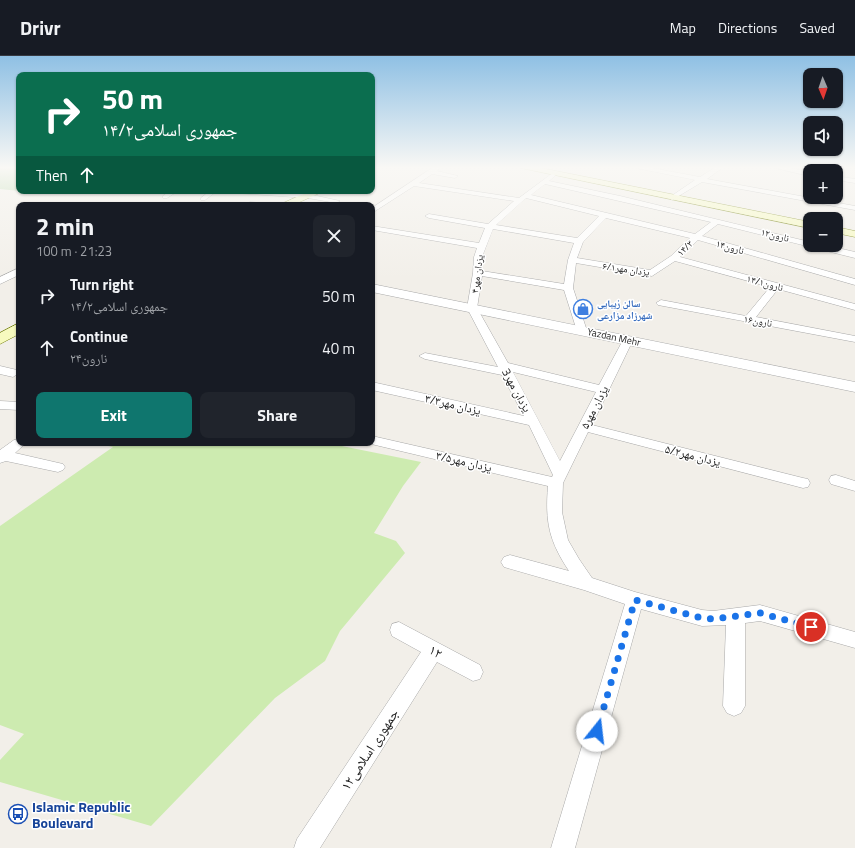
<!DOCTYPE html>
<meta charset="utf-8">
<style>
body{margin:0;font-family:"Titillium Web","Noto Naskh Arabic",sans-serif;background:#20242c;color:#f1f3f6;height:100vh;display:flex;flex-direction:column;font-size:15px;white-space:nowrap}
*{box-sizing:border-box;margin:0}
p{font-size:13px;color:#9ea1a6}
.icon{flex:none;width:22px;height:22px;fill:none;stroke:currentColor;stroke-width:2;stroke-linecap:round;stroke-linejoin:round}
.map{position:relative;flex:1;overflow:hidden}
.side{position:absolute;left:16px;top:146px;width:359px;height:244px;display:flex;flex-direction:column;background:#171b24;border-radius:8px;box-shadow:0 1px 3px #0004}
.side>*{flex:none}
.guide{position:absolute;left:16px;top:16px;width:359px;height:122px;border-radius:8px;box-shadow:0 1px 3px #0004;background:#0b6e4f;color:#fff;overflow:hidden}
.needle{width:26px;rotate:178deg}
.fabs{position:absolute;left:803px;top:12px;display:grid;gap:8px}
.fabs a{display:grid;place-items:center;width:40px;height:40px;border-radius:8px;background:#171b24;box-shadow:0 1px 3px #0004;font-size:20px}
.pin{position:absolute;display:grid;place-items:center;width:34px;height:34px;color:#fff;margin:-17px;border:2px solid #fff;border-radius:50%;box-shadow:0 1px 4px #0007}
.me{position:absolute;width:44px;margin:-22px;rotate:16deg;stroke-linejoin:round;filter:drop-shadow(0 0 3px #0008)}
.turn{display:flex;align-items:center;gap:14px;height:84px;padding:0 20px;font-size:18px}
.turn .icon{width:52px;height:52px;stroke-width:2.5}
.turn b{display:block;font-size:28px;line-height:34px}
.then{display:flex;align-items:center;height:38px;padding:0 20px;background:#0003;gap:8px;font-size:15px}
.round{display:grid;place-items:center;flex:none;width:42px;height:42px;border-radius:8px;background:#20242c}
.overview{display:flex;align-items:center;justify-content:space-between;height:68px;padding:0 20px}
h1{font-size:24px;font-weight:700;line-height:30px}
.button{display:flex;gap:8px;margin-top:auto;padding:8px 20px}
.button a{flex:1;height:46px;border-radius:8px;background:#0f766e;color:#fff;font-size:16px;font-weight:700;line-height:46px;text-align:center}
.button a+a{background:#20242c;color:#f1f3f6}
ul{padding:0;list-style:none}
li{display:flex;align-items:center;gap:12px;height:52px;padding:0 20px}
li div{flex:1}
li b{display:block;font-size:15px}
li em{font-style:normal}
header{display:flex;align-items:center;gap:24px;box-sizing:border-box;height:56px;padding:0 20px;background:#171b24;border-bottom:1px solid #363941}
header strong{font-size:19px}
nav{display:flex;gap:22px;margin-inline-start:auto;font-size:14px}
.map>svg:first-child{display:block}
</style>
<header>
<strong>Drivr</strong>
<nav><a>Map</a><a>Directions</a><a>Saved</a></nav>
</header>
<div class="map">
<svg width="855" height="792" viewBox="0 0 855 792">
<rect width="100%" height="100%" fill="#f2efe9"/>
<!-- grass -->
<polygon fill="#cdebb0" points="101,387 327,387 421,406 403,430 374,477 396,485 405,497 340,575 325,605 275,642 151,770 0,726 0,704 24,678 0,669 0,470 113,391 99,388"/>
<!-- forest -->
<polygon fill="#add19e" points="0,112 19,112 19,135 0,133"/>
<g fill="none" stroke-linecap="round" stroke-linejoin="round">
<!-- minor casing -->
<g stroke="#a9a9a9" stroke-width="1">
<g id="minor">
<path d="M432,112H440L437,115L458,120L455,122L432,118L419,127L519,142L554,116L557,118L549,125L620,140L810,186V189H825L855,196V202L718,168L702,180L855,223V229L698,184L680,201L855,248V254L778,233L756,261L855,280V286L658,249L656,247L661,244L746,260L770,231L675,205L652,220L576,207L573,232L587,275L582,278L577,275L564,234L482,220L477,252L508,307L599,329L623,284L628,281L632,282L633,284L592,369L803,422L808,423L810,427L808,431L803,432L588,376L563,427L562,456L568,484L579,503L592,522L635,536L702,554L713,555L760,549L855,576V592L760,565L745,567V650L741,657L734,660L727,657L723,650L726,569L702,570L641,553L575,792H551L625,548L584,534L504,511L501,506L504,501L510,499L569,515C549,485 545,466 548,430L367,387H372V380L552,421L553,419L529,369L372,334V326L524,360L502,319L425,303L419,300L425,297L498,311L467,252L473,217L474,201L477,192L372,174V170L479,187L485,172L429,162L425,160L429,158L488,168L514,145L414,130L372,157V152ZM545,128L711,166L695,178L531,139ZM526,142L599,160L577,182L496,169ZM606,162L690,182L671,200L650,214L577,202L583,186ZM493,173L574,187L568,204L564,228L482,215V201ZM513,316L596,336L560,405Z"/>
<polygon points="636,112 652,112 700,121 714,112 722,112 707,123 855,150 855,154 702,126 672,144 669,142 670,141 695,124"/>
<polygon points="775,112 790,112 810,116 810,120"/>
<polygon points="836,120 855,123 855,127 836,124"/>
<polygon points="170,135 178,135 167,142 163,142 163,140"/>
<polygon points="210,135 217,135 205,144 201,144 201,142"/>
<polygon points="232,135 308,138 340,145 336,147 308,142 235,137"/>
<polygon points="250,146 262,147 266,149 250,149"/>
<polygon points="19,212 19,219 0,228 0,221"/>
<polygon points="0,310 17,314 19,317 13,321 0,318"/>
<polygon points="0,345 19,346 19,354 0,353"/>
<polygon points="19,383 19,387 26,387 15,397 63,408 65,411 63,414 58,416 6,405 0,407 0,394 14,384"/>
<polygon points="836,419 855,425 855,435 831,428 829,424 831,420"/>
<polygon points="399,566 480,609 483,616 480,623 473,625 437,606 320,792 294,792 297,783 421,596 392,580 390,574 392,568"/>
</g>
</g>
<!-- tertiary casing -->
<g stroke="#a9a9a9" stroke-width="1">
<polygon id="tertiary" points="372,228 855,326 855,336 372,236"/>
</g>
<!-- secondary casing -->
<g stroke="#707d05" stroke-width="1">
<g id="secondary">
<polygon points="521,112 541,112 810,166 810,172"/>
<polygon points="310,135 324,135 293,149 279,149"/>
<polygon points="836,171 855,175 855,181 836,177"/>
<polygon points="19,267 19,278 0,288 0,277"/>
</g>
</g>
<!-- minor -->
<use href="#minor" fill="#fff" fill-rule="evenodd"/>
<!-- tertiary -->
<use href="#tertiary" fill="#fff" fill-rule="evenodd"/>
<!-- secondary -->
<use href="#secondary" fill="#f7fabf" fill-rule="evenodd"/>
</g>
<!-- sky -->
<linearGradient id="sky" x2="0" y2="1"><stop stop-color="#8fc0e4"/><stop offset="0.5" stop-color="#f9f8f5"/><stop offset="1" stop-color="#f9f8f5" stop-opacity="0"/></linearGradient>
<rect width="855" height="223" fill="url(#sky)"/>
<g fill="none" stroke-linecap="round" stroke-linejoin="round">
<!-- route -->
<polyline stroke="#1a73e8" stroke-width="7" stroke-dasharray="0 12.6" points="597,675 635,544 702,562 713,563 760,557 811,571"/>
</g>
<!-- icons -->
<defs>
<g id="shop-ring" transform="scale(1)"><circle r="9.5" fill="#fff" stroke="#3f7fe0" stroke-width="1.5"/><path d="M-5-2.5h2.3a2.7 3.5 0 0 1 5.4 0H5L5.5 6h-11ZM-1.5-2.5h3a1.5 2.3 0 0 0-3 0Z" fill="#3f7fe0"/></g>
<g id="bus-ring" transform="scale(1)"><circle r="9.5" fill="#fff" stroke="#1a4fb4" stroke-width="1.5"/><path d="M-5-6H5V4H4V6H2V4H-2V6H-4V4H-5ZM-3.5-4V0h7V-4ZM-3.5 1.2v1.5H-2V1.2ZM2 1.2v1.5H3.5V1.2Z" fill="#1a4fb4"/></g>
</defs>
<g fill-rule="evenodd">
<use href="#shop-ring" x="583" y="253"/>
<use href="#bus-ring" x="18" y="758"/>
</g>
<g text-anchor="middle" dominant-baseline="central" stroke-width="3" stroke-linejoin="round" paint-order="stroke">
<!-- far-street labels -->
<g font-size="10" fill="#222" stroke="#fff">
<text transform="translate(775 179) rotate(14)">نارون۱۲</text>
<text transform="translate(730 191) rotate(16)">نارون۱۴</text>
<text transform="translate(685 192) rotate(-44)">۱۴/۳</text>
<text transform="translate(626 213) rotate(8)">۶/۱یزدان مهر</text>
<text transform="translate(477 218) rotate(-83)">یزدان مهر۴</text>
<text transform="translate(765 227) rotate(15)">۱۴/۱نارون</text>
<text transform="translate(758 265) rotate(10)">نارون۱۶</text>
<text transform="translate(614 281) rotate(12)">Yazdan Mehr</text>
</g>
<!-- far-shop labels -->
<g font-size="10" font-weight="bold" fill="#366cbe" stroke="#fff" text-anchor="start">
<text x="597" y="247">سالن زیبایی<tspan x="597" dy="12">شهرزاد مزارعی</tspan></text>
</g>
<!-- street labels -->
<g font-size="12" fill="#222" stroke="#fff">
<text transform="translate(517 334) rotate(61)">3یزدان مهر</text>
<text transform="translate(453 348) rotate(13)">۳/۳یزدان مهر</text>
<text transform="translate(594 351) rotate(-63)">یزدان مهر۵</text>
<text transform="translate(693 399) rotate(14)">۵/۲یزدان مهر</text>
<text transform="translate(464 405) rotate(13)">۳/۵یزدان مهر</text>
</g>
<!-- near-street labels -->
<g font-size="14" fill="#222" stroke="#fff">
<text transform="translate(436 595) rotate(30)">۱۲</text>
<text transform="translate(369 693) rotate(-57)">جمهوری اسلامی۱۲</text>
</g>
<!-- near-transit labels -->
<g font-size="14" font-weight="bold" fill="#164399" stroke="#fff" text-anchor="start">
<text x="32" y="750">Islamic Republic<tspan x="32" dy="16">Boulevard</tspan></text>
</g>
</g>
</svg>
<div class="fabs">
<a><svg class="needle" viewBox="-14 -14 28 28"><path d="M0-13l5 13h-10z" fill="#e53935"/><path d="M0 13l5-13h-10z" fill="#9ea1a6"/></svg></a>
<a><svg class="icon" aria-label="sound" viewBox="0 0 24 24"><path d="M4 9h4l5-4v14l-5-4H4zM17 9q2 3 0 6"/></svg></a>
<a>+</a>
<a>−</a>
</div>
<div class="pin" style="left:811px;top:571px;background:#d93025"><svg class="icon" aria-label="arrive" viewBox="0 0 24 24"><path d="M6 21V4h12l-3 4 3 4H6"/></svg></div>
<svg class="me" style="left:597px;top:675px" viewBox="-20 -20 40 40"><circle r="19" fill="#fff"/><path d="M0-13L10 11 0 6-10 11z" fill="#1a73e8"/></svg>
<div class="guide">
<div class="turn"><svg class="icon" aria-label="right" viewBox="0 0 24 24"><path d="M7 20v-9h11M14 6l5 5-5 5"/></svg><div><b>50 m</b>۱۴/۲جمهوری اسلامی</div></div>
<div class="then">Then<svg class="icon" aria-label="ahead" viewBox="0 0 24 24"><path d="M12 20V5M6 11l6-6 6 6"/></svg></div>
</div>
<section class="side">
<div class="overview"><div><h1>2 min</h1><p>100 m · 21:23</p></div><a class="round"><svg class="icon" aria-label="close" viewBox="0 0 24 24"><path d="M6 6l12 12M18 6L6 18"/></svg></a></div>
<ul>
<li><svg class="icon" aria-label="right" viewBox="0 0 24 24"><path d="M7 20v-9h11M14 6l5 5-5 5"/></svg><div><b>Turn right</b><p>۱۴/۲جمهوری اسلامی</p></div><em>50 m</em></li>
<li><svg class="icon" aria-label="ahead" viewBox="0 0 24 24"><path d="M12 20V5M6 11l6-6 6 6"/></svg><div><b>Continue</b><p>نارون۲۴</p></div><em>40 m</em></li>
</ul>
<div class="button"><a>Exit</a><a>Share</a></div>
</section>
</div>
